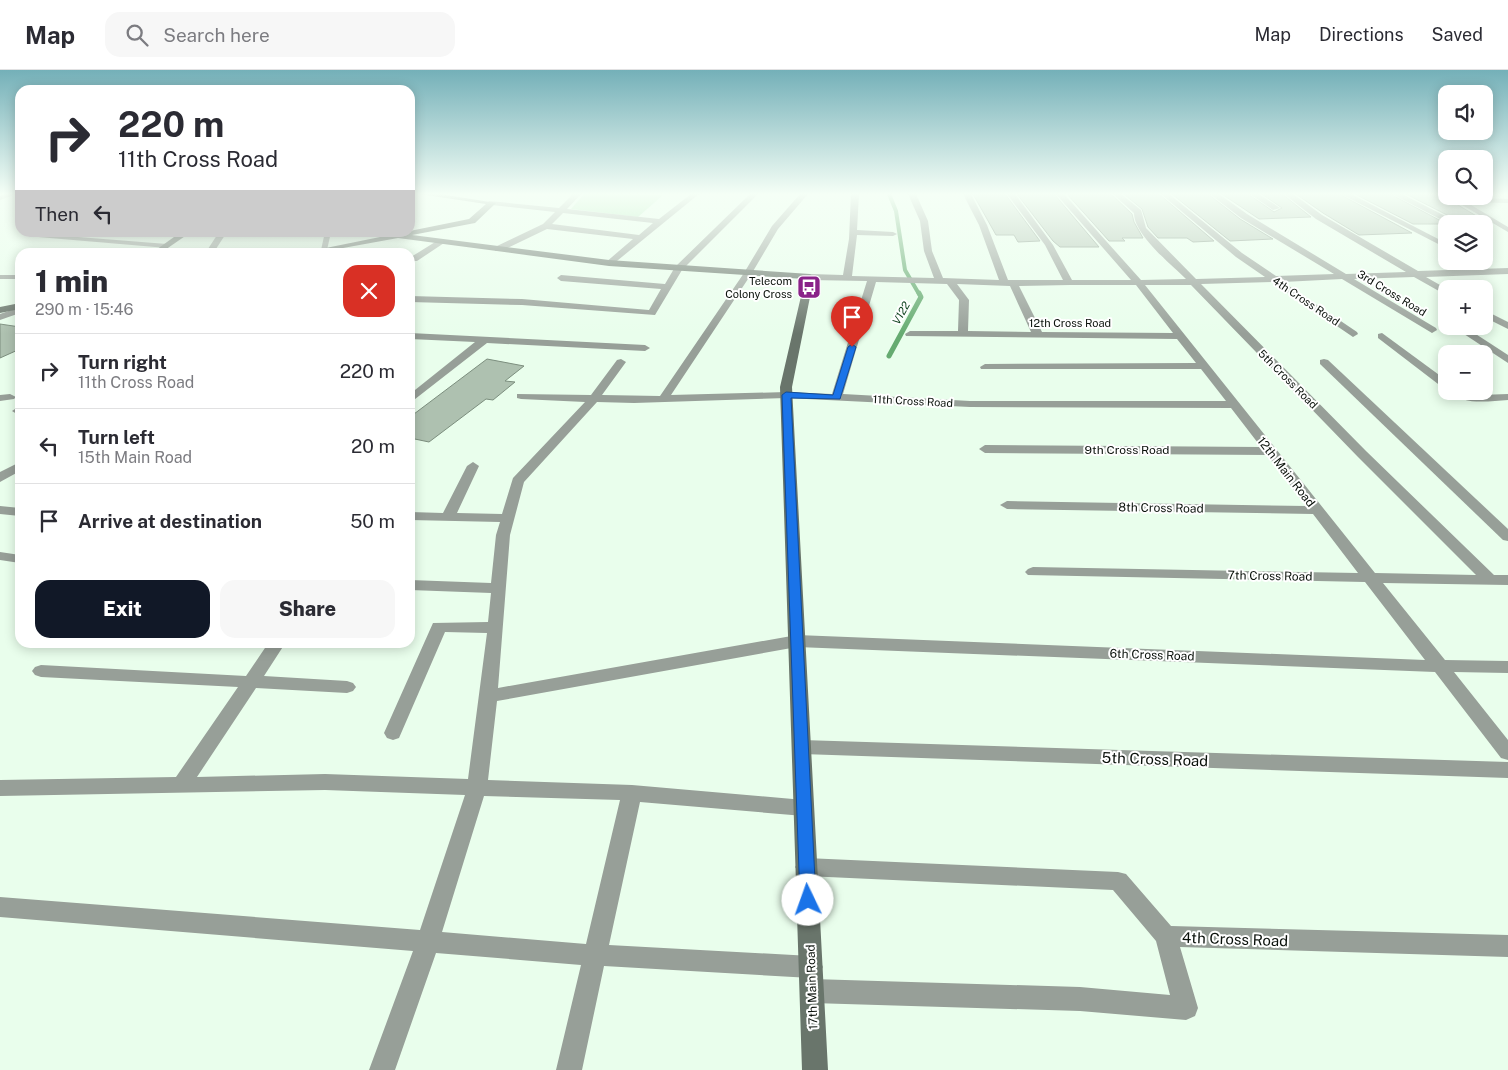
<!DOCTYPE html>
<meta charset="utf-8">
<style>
body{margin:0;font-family:"Public Sans",sans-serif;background:#f7f7f7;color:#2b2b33;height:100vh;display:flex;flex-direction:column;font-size:19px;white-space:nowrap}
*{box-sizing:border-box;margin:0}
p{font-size:16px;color:#7c7c81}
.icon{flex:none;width:28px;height:28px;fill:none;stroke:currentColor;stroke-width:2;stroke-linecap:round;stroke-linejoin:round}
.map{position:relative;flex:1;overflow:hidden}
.details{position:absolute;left:15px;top:178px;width:400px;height:400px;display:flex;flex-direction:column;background:#fff;border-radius:15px;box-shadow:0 2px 12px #0003}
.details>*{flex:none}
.banner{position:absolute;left:15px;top:15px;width:400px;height:152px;border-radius:15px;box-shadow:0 2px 12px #0003;background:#fff;color:#2b2b33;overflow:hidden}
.fabs{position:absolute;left:1438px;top:15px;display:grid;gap:10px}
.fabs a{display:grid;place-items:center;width:55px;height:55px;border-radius:10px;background:#fff;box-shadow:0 2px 12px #0003;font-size:25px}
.pin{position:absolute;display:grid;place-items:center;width:42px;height:42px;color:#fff;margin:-51px -21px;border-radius:50% 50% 50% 0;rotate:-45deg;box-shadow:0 0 5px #0007}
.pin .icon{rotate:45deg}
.me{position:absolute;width:55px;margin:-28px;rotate:357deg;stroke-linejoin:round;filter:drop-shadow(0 0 4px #0008)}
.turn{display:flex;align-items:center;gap:18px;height:105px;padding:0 20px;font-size:22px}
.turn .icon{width:65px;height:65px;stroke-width:2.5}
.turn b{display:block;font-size:35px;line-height:42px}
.then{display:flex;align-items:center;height:48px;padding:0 20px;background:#0003;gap:10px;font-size:19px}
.round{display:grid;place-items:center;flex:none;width:52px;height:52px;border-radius:15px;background:#f7f7f7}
.head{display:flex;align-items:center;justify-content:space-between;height:85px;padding:0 20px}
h1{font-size:30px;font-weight:800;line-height:38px}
.primary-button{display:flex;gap:10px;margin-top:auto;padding:10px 20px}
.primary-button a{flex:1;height:58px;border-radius:15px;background:#111827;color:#fff;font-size:20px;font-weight:800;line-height:58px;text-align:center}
.primary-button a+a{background:#f7f7f7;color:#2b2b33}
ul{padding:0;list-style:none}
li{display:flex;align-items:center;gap:15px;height:75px;padding:0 20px;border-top:1px solid #e1e1e2}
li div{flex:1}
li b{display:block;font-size:19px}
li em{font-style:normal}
header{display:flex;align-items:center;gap:30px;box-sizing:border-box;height:70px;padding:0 25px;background:#fff;border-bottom:1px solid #e1e1e2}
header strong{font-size:24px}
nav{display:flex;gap:28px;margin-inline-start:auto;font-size:18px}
.search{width:350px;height:45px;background:#f7f7f7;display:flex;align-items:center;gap:12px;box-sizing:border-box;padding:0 18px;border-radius:15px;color:#7c7c81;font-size:19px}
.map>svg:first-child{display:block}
</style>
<header>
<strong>Map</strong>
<div class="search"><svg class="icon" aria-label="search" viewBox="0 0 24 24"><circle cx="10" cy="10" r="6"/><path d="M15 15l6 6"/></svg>Search here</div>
<nav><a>Map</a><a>Directions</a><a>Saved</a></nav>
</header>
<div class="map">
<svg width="1508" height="1000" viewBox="0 0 1508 1000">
<rect width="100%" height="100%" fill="#e9feec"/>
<!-- green -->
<polygon fill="#a8e7b1" points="584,124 663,125 638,147 571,139"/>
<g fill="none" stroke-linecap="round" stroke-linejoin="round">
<!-- stream-far1 -->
<polyline stroke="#66ab71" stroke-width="4" points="889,124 896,141 905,200 919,224"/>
<!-- stream -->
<polyline stroke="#66ab71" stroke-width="5" points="889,286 921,227 919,223"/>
</g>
<!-- building -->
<g fill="#aec1b0" stroke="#7c8e7e">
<polygon points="973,124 1005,124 1040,171 1018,172 1014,165 996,165"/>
<polygon points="1017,124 1054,124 1099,177 1060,177 1053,171"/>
<polygon points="1067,124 1111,124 1132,144 1134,152 1143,168 1122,168 1125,171 1109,171"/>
<polygon points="1124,124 1159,124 1214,171 1193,172 1187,168 1158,168 1148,157 1142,139"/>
<polygon points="1172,124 1208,124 1240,149 1273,169 1230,171"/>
<polygon points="1222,124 1248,124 1274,142 1282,138 1262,124 1282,124 1311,147 1259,149"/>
<polygon points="1296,124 1339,124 1412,163 1359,165 1323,143"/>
<polygon points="1355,124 1390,124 1443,152 1451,147 1406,124 1446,124 1446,128 1490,154 1413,154"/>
<polygon points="0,254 20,257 20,279 0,288"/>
<polygon points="487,289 524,296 505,311 515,312 493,330 486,329 429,372 410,368 410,347"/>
</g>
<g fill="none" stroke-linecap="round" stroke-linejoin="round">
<!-- lane -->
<g fill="#979f98" fill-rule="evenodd">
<polygon points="325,162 331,162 327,180 324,182 321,180"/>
<polygon points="40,164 167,174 170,176 167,178 38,167 38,165"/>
<rect x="0" y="205" width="20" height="4"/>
</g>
<!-- street -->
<g fill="#979f98" fill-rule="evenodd">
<polygon points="5,124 16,124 0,130 0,126"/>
<path d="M573,124H581L567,139L659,149L691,124H699L612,195L605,193L633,169L547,159L501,181H495V177L543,154L555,142L492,135L488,133L489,131L559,138ZM563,143L653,153L639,165L552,154Z"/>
<polygon points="750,124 758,124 682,200 655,245 522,235 410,232 410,226 522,229 649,240 661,219 561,211 557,208 561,205 665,214 675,197"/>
<path d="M800,124H808L778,159L752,203L671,325L786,322L832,324L867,211L810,210L806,207L810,204L843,205L849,169L851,124H859L857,160L893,162L897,164L893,166L857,165L852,206L934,208L924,181L920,151L908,124H916L928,151L932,181L943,208L999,210L979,155L963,124H971L987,155L1008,210H1063L1045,175L1007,124H1015L1053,175L1072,210H1131L1056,124H1064L1141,210L1186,209C1171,194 1134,165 1134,143L1113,124H1121L1141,140L1146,158L1196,209L1265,207L1236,187L1161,124H1169L1242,183L1276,206L1334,204L1241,148L1210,124H1219L1247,144L1346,204L1406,202L1316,149L1284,124H1293L1322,145L1418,201L1508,198V204L1426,207L1447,219L1446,225L1414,207L1354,209L1436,258L1437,260L1432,263L1342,209L1283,212L1357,262L1358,264L1353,267L1272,212L1201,214L1366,381L1494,505H1508V515L1383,513L1445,590L1508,591V603L1454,602L1508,670V690L1501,688L1435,602L797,577L497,631L488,710L632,715L804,730L811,732L814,738L811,744L804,746L640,732L609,875L811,886L819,889L823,897L819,905L811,908L604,896L582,1000H556L581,895L436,883L395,1000H369L413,881L0,847V827L420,860L465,725L325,720L0,726V710L176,707L238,617L41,607L35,605L32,601L35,597L41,595L246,606L269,572H286L264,606L347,611L353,613L356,617L353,621L347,623L256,618L197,707L325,704L468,709L487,563L445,562L399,668L393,670L387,668L384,663L433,553L488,552L491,523L410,520V510L491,513L496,465L500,452L410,450V442L443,443L467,396L473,392L479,396L457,443L502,444L513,408L585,332L521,329L517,328V324L591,325L617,290L621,289L626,292L602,325L660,326L744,203L772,156ZM876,212L947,214L959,230L958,261H910L905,264L906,266L1177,269L1196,293L985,294L980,297L981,299H1201L1226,331H970L843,324ZM957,214L1010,216L1031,262L968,261L969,230ZM1070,215H1136L1173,263L1042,262L1019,216ZM1145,215H1191L1358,387L1476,505L1375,503ZM786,328L970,337L1231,338L1261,377L985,375L979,379L985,383L1267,385L1306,436L1007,431L1000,435L1007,439L1313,444L1358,503L1033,497L1028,499L1025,502L1028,505L1365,512L1425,590L797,565L498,618L510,465L524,412L597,332L634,333ZM484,726L620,730L586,874L442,862Z"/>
<polygon points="1250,124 1259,124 1280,138 1273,140"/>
<polygon points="1341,124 1351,124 1446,173 1446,178"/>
<polygon points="1392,124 1402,124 1449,148 1442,150"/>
<polygon points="1447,126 1508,129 1508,133 1466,132 1508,157 1508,162"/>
<polygon points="219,162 227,162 214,182 206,182"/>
<polygon points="440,169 447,171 417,191 411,191 411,187"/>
<polygon points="20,237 20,243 0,250 0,244"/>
<polygon points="1484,240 1508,252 1508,259 1484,247"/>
<polygon points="1468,259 1508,285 1508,293 1464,264 1464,260"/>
<polygon points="410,263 645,275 650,278 645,281 487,273 410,333 410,324 475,272 410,269"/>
<polygon points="1382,263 1446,310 1446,318 1442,317 1378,268 1378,264"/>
<polygon points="1324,289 1328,290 1508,459 1508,471 1503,470 1320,294 1320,290"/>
<path d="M1449,321L1480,325L1508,324V330C1489,331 1463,336 1449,321Z"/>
<polygon points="10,324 16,327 14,329 0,331 0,325"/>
<polygon points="18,337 20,338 20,346 12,341"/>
<polygon points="20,392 20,401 0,412 0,402"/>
<polygon points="0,436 20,438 20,446 0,444"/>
<polygon points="0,482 20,485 20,493 0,490"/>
<polygon points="802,670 1508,692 1508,708 802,684 795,682 793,677 795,672"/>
<polygon points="806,788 1118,802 1126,804 1171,856 1508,865 1508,887 1180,877 1198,938 1195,946 1186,950 1080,941 812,933 804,929 800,921 804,913 812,909 1080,917 1170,925 1156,871 1113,820 806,806 799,803 795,797 799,791"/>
</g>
<!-- secondary -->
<g fill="#69756b" fill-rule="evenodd">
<polygon points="419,124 440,124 496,133 475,153 412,165 609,190 810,204 814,207 792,317 828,1000 802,1000 780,317 805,209 609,196 398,168 321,182 306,182 469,149 486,134"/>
<polygon points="181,162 191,162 162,182 153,182"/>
<polygon points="20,233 20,239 0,243 0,237"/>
</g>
</g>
<!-- sky -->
<linearGradient id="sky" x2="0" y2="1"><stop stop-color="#74b0b8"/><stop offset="0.47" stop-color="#f5fff6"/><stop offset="1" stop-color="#f5fff6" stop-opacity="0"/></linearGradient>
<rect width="1508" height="264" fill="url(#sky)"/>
<!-- route -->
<polygon fill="#1a73e8" stroke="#114b97" points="852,274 856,277 840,329 791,328 816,830 814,836 808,838 802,836 800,830 782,325 786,322 833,325 848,277"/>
<!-- icons -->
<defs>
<g id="bus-square" transform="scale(1.25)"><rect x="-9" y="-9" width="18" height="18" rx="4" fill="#8a2289" stroke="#fff"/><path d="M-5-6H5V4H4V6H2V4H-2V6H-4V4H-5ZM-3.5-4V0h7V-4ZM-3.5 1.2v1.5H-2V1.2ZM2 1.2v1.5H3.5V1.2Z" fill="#fff"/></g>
</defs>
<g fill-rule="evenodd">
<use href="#bus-square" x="809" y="217"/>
</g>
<g text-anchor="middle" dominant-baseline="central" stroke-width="4" stroke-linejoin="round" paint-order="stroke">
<!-- far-poi labels -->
<g font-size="11" fill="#09100a" stroke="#fff" text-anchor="end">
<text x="792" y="211">Telecom<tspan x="792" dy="13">Colony Cross</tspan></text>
</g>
<!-- far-street labels -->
<g font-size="11" fill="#09100a" stroke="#fff">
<text transform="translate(1392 223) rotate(31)">3rd Cross Road</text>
<text transform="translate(1306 231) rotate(34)">4th Cross Road</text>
<text x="1070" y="253">12th Cross Road</text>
<text transform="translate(1288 309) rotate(45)">5th Cross Road</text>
<text transform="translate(913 331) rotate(3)">11th Cross Road</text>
</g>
<!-- far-water labels -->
<g font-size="11" font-style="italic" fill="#0d411c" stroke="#fff">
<text transform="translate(901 243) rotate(-61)">V122</text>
</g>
<!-- street labels -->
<g font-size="12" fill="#09100a" stroke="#fff">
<text x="1127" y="380">9th Cross Road</text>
<text transform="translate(1286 402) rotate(52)">12th Main Road</text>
<text transform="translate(1161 438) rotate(1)">8th Cross Road</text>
<text transform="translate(1270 506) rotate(1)">7th Cross Road</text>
<text transform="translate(1152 585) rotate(2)">6th Cross Road</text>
<text transform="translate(812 917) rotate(-92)">17th Main Road</text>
</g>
<!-- near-street labels -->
<g font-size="15" fill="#09100a" stroke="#fff">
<text transform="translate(1155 689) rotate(2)">5th Cross Road</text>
<text transform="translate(1235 869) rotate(2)">4th Cross Road</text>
</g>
</g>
</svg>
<div class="fabs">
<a><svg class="icon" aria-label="sound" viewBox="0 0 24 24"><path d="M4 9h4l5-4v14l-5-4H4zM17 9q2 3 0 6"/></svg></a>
<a><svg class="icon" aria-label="search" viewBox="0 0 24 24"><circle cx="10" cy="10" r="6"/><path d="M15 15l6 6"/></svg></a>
<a><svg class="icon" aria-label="layers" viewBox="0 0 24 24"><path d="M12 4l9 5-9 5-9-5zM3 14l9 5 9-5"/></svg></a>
<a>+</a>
<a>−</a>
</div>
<div class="pin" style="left:852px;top:277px;background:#d93025"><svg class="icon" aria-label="arrive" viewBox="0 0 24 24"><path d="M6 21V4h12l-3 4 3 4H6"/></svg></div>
<svg class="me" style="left:808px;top:830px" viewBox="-20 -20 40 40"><circle r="19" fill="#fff"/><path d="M0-13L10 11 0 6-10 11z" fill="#1a73e8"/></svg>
<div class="banner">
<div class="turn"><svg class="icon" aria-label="right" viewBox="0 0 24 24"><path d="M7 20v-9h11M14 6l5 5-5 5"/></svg><div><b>220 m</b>11th Cross Road</div></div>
<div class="then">Then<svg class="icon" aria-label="left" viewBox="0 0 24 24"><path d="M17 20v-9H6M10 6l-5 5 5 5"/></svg></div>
</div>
<section class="details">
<div class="head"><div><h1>1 min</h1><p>290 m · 15:46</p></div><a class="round" style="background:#d93025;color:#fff"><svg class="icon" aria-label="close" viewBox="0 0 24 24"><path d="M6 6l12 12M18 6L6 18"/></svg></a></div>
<ul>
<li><svg class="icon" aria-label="right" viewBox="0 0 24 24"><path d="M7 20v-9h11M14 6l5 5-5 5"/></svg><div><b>Turn right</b><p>11th Cross Road</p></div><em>220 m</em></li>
<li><svg class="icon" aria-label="left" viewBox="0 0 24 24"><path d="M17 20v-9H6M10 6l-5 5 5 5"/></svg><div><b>Turn left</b><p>15th Main Road</p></div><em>20 m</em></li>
<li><svg class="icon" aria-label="arrive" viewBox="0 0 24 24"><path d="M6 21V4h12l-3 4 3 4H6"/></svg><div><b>Arrive at destination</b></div><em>50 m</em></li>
</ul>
<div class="primary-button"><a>Exit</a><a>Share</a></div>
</section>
</div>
